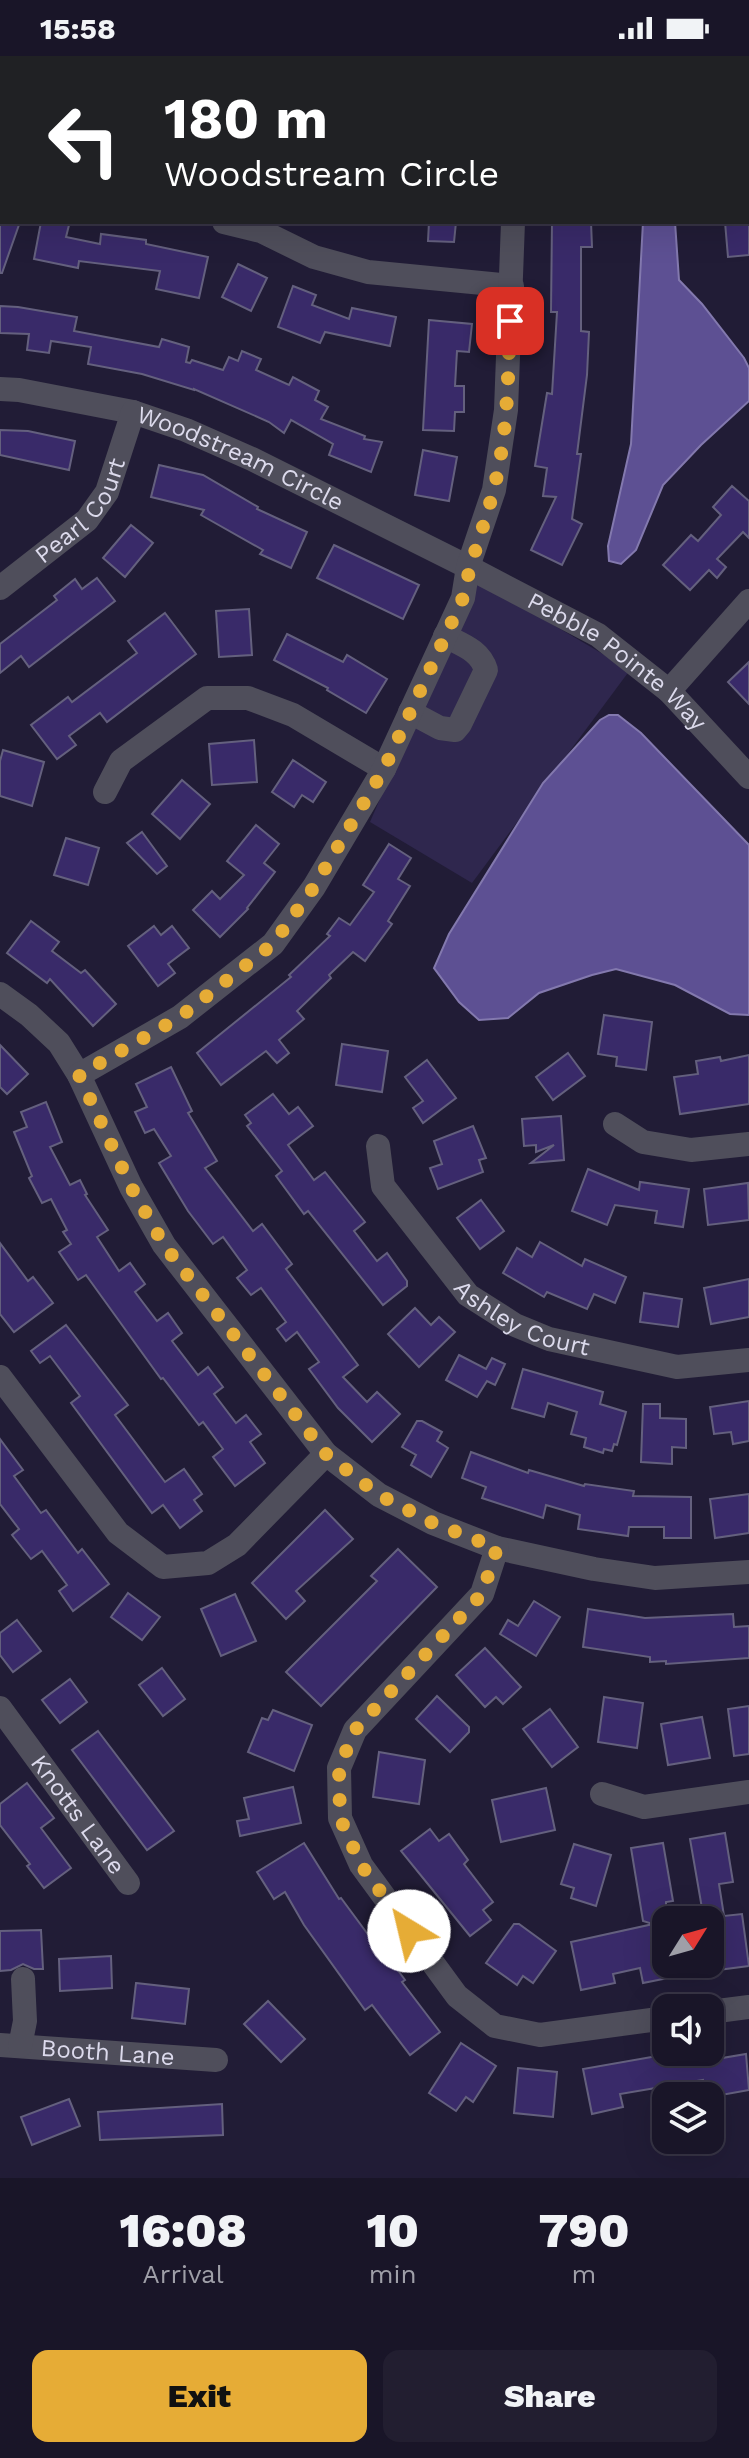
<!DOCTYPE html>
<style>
body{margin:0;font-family:"Work Sans",sans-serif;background:#221e30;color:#f1f3f6;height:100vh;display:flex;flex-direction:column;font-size:30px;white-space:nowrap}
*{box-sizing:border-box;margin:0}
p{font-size:26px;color:#9f9fa8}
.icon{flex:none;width:44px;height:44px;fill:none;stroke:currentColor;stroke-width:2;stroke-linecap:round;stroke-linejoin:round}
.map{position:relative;height:2122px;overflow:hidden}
.side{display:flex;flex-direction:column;background:#191528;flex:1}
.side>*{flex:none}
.hud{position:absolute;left:0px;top:0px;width:750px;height:168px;box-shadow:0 8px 32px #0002,0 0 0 2px #373445;background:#202124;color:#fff;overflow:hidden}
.needle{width:52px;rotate:53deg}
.fabs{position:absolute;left:652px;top:1850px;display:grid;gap:16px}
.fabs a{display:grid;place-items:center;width:72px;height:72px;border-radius:16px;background:#191528;box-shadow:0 8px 32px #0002,0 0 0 2px #373445;font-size:40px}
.pin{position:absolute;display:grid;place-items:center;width:68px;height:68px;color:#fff;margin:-34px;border-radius:16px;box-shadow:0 4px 12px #0006}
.me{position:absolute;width:88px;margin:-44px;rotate:324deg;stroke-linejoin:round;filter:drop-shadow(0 0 6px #0008)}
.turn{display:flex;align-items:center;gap:28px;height:168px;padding:0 32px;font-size:36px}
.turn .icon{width:104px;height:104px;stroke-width:2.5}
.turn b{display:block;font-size:56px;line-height:68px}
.eta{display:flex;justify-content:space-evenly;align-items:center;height:136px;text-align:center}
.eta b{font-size:48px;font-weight:800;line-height:56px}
.cta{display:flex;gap:16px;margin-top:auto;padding:16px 32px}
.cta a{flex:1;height:92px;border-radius:16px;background:#e6ac36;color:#111;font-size:32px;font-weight:800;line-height:92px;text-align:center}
.cta a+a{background:#221e30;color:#f1f3f6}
.status{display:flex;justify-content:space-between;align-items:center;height:56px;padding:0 40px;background:#191528;direction:ltr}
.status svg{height:22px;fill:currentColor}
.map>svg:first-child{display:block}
</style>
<div class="status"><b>15:58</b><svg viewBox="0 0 49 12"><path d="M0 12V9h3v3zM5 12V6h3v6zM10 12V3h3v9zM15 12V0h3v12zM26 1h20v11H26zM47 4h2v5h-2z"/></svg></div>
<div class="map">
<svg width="749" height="2122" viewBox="0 0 749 2122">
<rect width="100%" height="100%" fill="#211c36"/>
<!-- green -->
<polygon fill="#2f274e" points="475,523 630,614 472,827 370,766"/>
<!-- water -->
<g fill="#5d5093" stroke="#8379ae" stroke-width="2">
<polygon points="643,166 675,166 679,224 702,248 744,302 749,312 749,345 701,389 663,429 636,494 621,508 609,505 608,490 631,388"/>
<polygon points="609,659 618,659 641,677 749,789 749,959 730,958 675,929 616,913 592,919 539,937 508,962 479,964 459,946 434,912 449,878 543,727 600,664"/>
</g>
<!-- building -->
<g fill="#392a69" stroke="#64607e" stroke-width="2">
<polygon points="0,166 20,166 2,217 0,217"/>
<polygon points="41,166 69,169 66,181 100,188 101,178 146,184 146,188 208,201 199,242 156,233 160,215 79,205 78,212 34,203"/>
<polygon points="429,166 456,166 454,186 428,185"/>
<polygon points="552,166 591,166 592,191 581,191 581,275 589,276 587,319 577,398 581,398 572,463 582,468 562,509 531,494 556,441 543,440 547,412 535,410 547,337 552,338 557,256 551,256"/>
<polygon points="725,166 749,166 749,199 728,201"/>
<polygon points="238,208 267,222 251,255 222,241"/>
<polygon points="293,230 316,239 312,249 349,263 352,252 396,261 390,290 325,276 320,287 278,271"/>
<polygon points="0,250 18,251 77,261 74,275 159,291 162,283 189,291 186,306 190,307 192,304 223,314 229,301 238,305 242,295 261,303 256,314 289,329 293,321 319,335 315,344 328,351 321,363 365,380 364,383 382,386 371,416 329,399 333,388 291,364 284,377 269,366 194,333 194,334 142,318 88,308 91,291 51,285 49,297 27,294 29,278 0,277"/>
<polygon points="429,264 472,268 469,296 457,295 455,330 464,330 464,356 455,356 454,375 423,374"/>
<polygon points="0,374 28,375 75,385 69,414 0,399"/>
<polygon points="423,394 457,401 449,445 415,439"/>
<polygon points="159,409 203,419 258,451 257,453 307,476 291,512 260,498 263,494 201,459 204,454 151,441"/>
<polygon points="732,430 749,445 749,482 743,476 717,503 726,511 717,522 709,514 690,534 663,509 691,479 698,485 721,459 713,451"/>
<polygon points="131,469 153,487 125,521 103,502"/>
<polygon points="334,489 419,529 403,563 317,522"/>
<polygon points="97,522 115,545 29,611 21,600 0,617 0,588 57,544 54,540 75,523 82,533"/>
<polygon points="249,553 252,599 219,601 216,555"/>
<polygon points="165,557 196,598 107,666 100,657 69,680 76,689 57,703 31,669 68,641 72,646 137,597 128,585"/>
<polygon points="287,578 343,606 347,599 387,623 366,657 327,634 328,632 274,604"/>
<polygon points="749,606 749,648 728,626"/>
<polygon points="254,684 257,726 212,729 209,688"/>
<polygon points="3,694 44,706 32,750 0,740 0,705"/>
<polygon points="293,704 326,726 313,746 302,739 294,751 272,736"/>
<polygon points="182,724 210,748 180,783 152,758"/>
<polygon points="256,769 279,788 264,807 275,816 247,852 248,853 220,881 193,854 212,835 220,843 244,819 227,805"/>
<polygon points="142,776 167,810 157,818 127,787"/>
<polygon points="66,782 99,792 88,829 54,819"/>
<polygon points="389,788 411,802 398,823 410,830 388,865 392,868 365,905 353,896 329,919 331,922 297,955 304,963 279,984 289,997 277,1007 266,995 221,1029 197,997 291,921 289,919 330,880 327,878 339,862 350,869 374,836 363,829"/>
<polygon points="31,865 59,886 52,895 81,917 85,914 116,948 93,970 50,923 47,927 7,897"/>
<polygon points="154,870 161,879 172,870 189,892 168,908 175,917 158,930 128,890"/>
<polygon points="604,959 652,966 646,1014 616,1010 617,1001 598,998"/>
<polygon points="342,988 388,995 382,1036 336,1029"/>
<polygon points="0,989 28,1018 7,1038 0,1031"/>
<polygon points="568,997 585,1020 553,1044 536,1021"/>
<polygon points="749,999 749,1048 680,1058 674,1021 698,1018 696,1005 720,1001 721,1005"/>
<polygon points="427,1004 456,1042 423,1067 413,1052 423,1045 405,1021"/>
<polygon points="171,1011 192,1055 188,1057 217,1105 205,1112 253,1175 262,1168 292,1208 286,1213 358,1309 343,1321 367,1346 377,1336 400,1358 372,1386 338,1352 309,1313 319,1306 297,1276 286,1285 277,1273 286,1266 261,1232 251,1239 237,1222 247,1214 223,1181 213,1188 188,1155 159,1107 171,1100 154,1073 145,1077 135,1056 147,1051 136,1028"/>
<polygon points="273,1038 289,1058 298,1051 313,1070 288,1089 314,1124 325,1116 365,1166 354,1175 377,1205 387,1197 407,1225 407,1230 383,1249 308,1155 304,1158 276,1120 282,1115 247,1070 251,1067 245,1059"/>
<polygon points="46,1046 62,1086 50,1091 70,1129 80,1124 87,1138 85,1139 108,1174 97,1181 119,1215 130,1207 145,1228 135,1236 157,1265 168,1257 182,1277 172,1285 198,1319 208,1311 223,1331 214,1338 236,1367 246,1359 261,1378 250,1386 265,1407 235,1430 213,1401 223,1393 203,1366 199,1369 163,1322 161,1323 86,1219 78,1224 59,1196 71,1188 63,1176 67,1174 51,1143 42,1147 29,1122 32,1120 14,1076 27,1071 21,1056"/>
<polygon points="561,1060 564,1104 531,1107 554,1089 536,1096 536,1089 524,1090 522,1063"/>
<polygon points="473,1070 486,1102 479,1104 483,1116 438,1133 430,1112 442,1108 434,1085"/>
<polygon points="588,1113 639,1134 640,1126 689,1133 683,1171 655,1167 657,1155 615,1149 607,1169 572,1155"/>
<polygon points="748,1127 749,1164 708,1169 704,1133"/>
<polygon points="481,1144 504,1175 480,1193 457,1162"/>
<polygon points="540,1186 582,1210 585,1203 626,1221 615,1247 594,1238 587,1253 547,1236 544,1241 503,1217 517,1192 532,1201"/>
<polygon points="0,1187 28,1225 33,1221 53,1247 14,1276 0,1258"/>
<polygon points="749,1223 749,1261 711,1268 704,1232"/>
<polygon points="644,1237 682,1243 678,1271 640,1266"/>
<polygon points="415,1252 431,1269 439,1261 455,1276 419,1311 388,1278"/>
<polygon points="66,1269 128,1349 115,1359 165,1426 184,1413 202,1438 194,1444 202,1455 180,1472 163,1449 152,1457 71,1347 80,1340 50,1300 40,1307 31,1295"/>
<polygon points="459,1299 486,1313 492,1302 505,1308 495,1329 487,1325 477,1341 446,1324"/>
<polygon points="523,1313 603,1336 600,1348 626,1356 617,1389 614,1388 612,1395 604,1393 603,1397 584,1391 586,1382 571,1378 577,1356 548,1347 544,1361 512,1352"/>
<polygon points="749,1345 749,1385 733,1388 731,1376 714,1378 710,1351"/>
<polygon points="643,1348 660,1348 660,1362 686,1363 686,1392 672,1391 672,1408 641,1406"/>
<polygon points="417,1365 422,1365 442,1376 437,1385 448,1392 431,1421 411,1409 416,1399 402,1391"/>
<polygon points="0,1383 23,1414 14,1420 41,1457 46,1454 78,1497 82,1493 109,1528 73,1555 59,1535 67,1529 42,1495 31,1503 12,1479 19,1473 0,1448"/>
<polygon points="471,1396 528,1417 529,1414 584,1430 585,1428 634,1435 633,1440 691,1441 691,1482 664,1482 664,1471 629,1471 628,1480 578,1473 580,1459 546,1449 543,1462 482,1442 486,1431 462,1422"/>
<polygon points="749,1438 749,1477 715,1482 710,1443"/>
<polygon points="325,1454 353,1483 296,1535 305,1545 286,1563 252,1527"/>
<polygon points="398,1493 437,1531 321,1650 286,1616 377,1525 371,1520"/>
<polygon points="128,1537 160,1561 142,1584 111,1561"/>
<polygon points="235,1538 256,1585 221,1600 201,1553"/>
<polygon points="534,1545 560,1561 536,1600 500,1578 508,1564 518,1570"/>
<polygon points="588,1553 645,1562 733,1558 734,1571 749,1570 749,1602 666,1608 666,1605 650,1606 650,1601 583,1591"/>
<polygon points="17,1564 41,1595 13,1616 0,1599 0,1577"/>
<polygon points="485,1592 521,1631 503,1648 496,1641 485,1651 456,1619"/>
<polygon points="162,1612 185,1643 163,1660 139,1629"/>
<polygon points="70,1623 87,1646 60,1667 42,1644"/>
<polygon points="437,1640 469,1671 469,1676 450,1696 416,1663"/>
<polygon points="604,1641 643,1647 637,1692 598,1686"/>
<polygon points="749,1650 749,1698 734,1700 728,1653"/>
<polygon points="550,1653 578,1691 552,1711 523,1673"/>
<polygon points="273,1654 312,1669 294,1715 248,1696 262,1662 268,1664"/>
<polygon points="702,1661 710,1702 668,1709 661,1668"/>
<polygon points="98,1675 174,1775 147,1794 72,1694"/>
<polygon points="379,1696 425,1704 419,1748 373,1741"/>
<polygon points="27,1727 54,1762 41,1772 71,1812 44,1832 27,1810 30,1808 0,1769 0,1748"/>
<polygon points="293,1731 301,1767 240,1780 237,1765 249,1763 244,1742"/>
<polygon points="546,1732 555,1774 501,1786 492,1744"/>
<polygon points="430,1773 439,1785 449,1778 468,1804 464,1808 493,1846 483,1854 491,1864 470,1880 401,1795"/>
<polygon points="725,1777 733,1826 719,1828 724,1860 742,1858 749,1910 710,1915 710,1864 704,1864 690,1783"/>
<polygon points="304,1787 339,1843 341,1842 378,1892 380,1890 405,1924 402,1926 440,1976 410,1999 372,1949 365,1954 304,1869 285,1836 274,1843 257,1816"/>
<polygon points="663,1787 673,1845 666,1846 666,1908 675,1908 678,1920 643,1927 640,1912 613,1918 615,1927 581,1934 571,1886 653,1868 643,1865 631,1792"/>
<polygon points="574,1788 611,1799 596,1850 571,1842 574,1832 561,1828"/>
<polygon points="514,1868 519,1868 556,1895 533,1927 523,1920 517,1929 486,1907"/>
<polygon points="41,1874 43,1913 34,1913 23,1908 11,1914 0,1915 0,1875"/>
<polygon points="111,1900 112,1932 60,1935 59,1903"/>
<polygon points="136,1927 189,1933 185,1968 132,1962"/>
<polygon points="268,1945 305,1983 281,2006 244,1968"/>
<polygon points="461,1987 496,2010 473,2046 466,2041 456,2055 429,2037"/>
<polygon points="680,1996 721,1996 722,2002 746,1998 749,2034 710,2041 706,2040 703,2024 620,2038 623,2051 592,2058 583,2013"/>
<polygon points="518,2012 557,2016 553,2061 514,2057"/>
<polygon points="69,2043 80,2070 32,2089 21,2061"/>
<polygon points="222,2048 223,2079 100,2084 98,2056"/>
</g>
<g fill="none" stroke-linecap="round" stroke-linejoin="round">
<!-- minor -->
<g stroke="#4f4e5b" stroke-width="24">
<polyline points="405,0 410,2"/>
<polyline points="518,2 518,0"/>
<polyline points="0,105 2,105"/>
<polyline points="224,166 261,175 314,201 368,216 512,230"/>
<path id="s1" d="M0,333L19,334L133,356L186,374L252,403L468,511L598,579L669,635L749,721"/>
<path id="s2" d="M0,532L87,464L107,436L133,356"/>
<polyline points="669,635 749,545"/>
<path d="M410,656L440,672L455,674L460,668L486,614C480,594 462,589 445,580"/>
<polyline points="105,736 121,705 207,642 248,642 293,659 384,713"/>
<polyline points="0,938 29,959 59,987 79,1019 131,1131 164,1189 326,1398 379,1439 433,1467 497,1492 594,1513 655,1522 749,1516"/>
<polyline points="79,1019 180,961 273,888 314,831 384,713 463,542 468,511 494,434 506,354 513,166"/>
<polyline points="615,1068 643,1086 691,1094 749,1088"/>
<path id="s3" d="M378,1090L383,1130L468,1239L515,1269L549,1283L677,1311L749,1304"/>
<polyline points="0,1321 118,1477 163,1511 208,1507 237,1489 326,1398"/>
<polyline points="497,1492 482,1538 355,1674 339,1712 340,1762 361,1809 457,1940 495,1970 540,1979 666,1962"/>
<path id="s4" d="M0,1652L128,1827"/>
<polyline points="602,1738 644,1751 749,1736"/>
<polyline points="710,1956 749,1951"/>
<path id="s5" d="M0,1989L216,2004"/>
<polyline points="20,1990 25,1965 23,1923"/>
</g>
</g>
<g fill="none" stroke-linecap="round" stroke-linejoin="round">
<!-- route -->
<path stroke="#e6ac36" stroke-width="14" stroke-dasharray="0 25.2" d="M409,1875L361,1809L340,1762L339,1712L355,1674L482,1538L497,1492L433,1467L379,1439L326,1398L164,1189L131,1131L79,1019L180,961L273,888L314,831L384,713L463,542C470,505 484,472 493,436C508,380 508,321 510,265"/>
</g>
<g text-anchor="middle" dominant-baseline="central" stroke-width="8" stroke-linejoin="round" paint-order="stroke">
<!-- street labels -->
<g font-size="24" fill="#dcdaec" stroke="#0a0914">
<text stroke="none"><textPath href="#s1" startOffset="252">Woodstream Circle</textPath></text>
<text stroke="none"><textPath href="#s2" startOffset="114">Pearl Court</textPath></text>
<text stroke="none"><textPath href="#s1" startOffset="682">Pebble Pointe Way</textPath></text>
<text stroke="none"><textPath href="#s3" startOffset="238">Ashley Court</textPath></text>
<text stroke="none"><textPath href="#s4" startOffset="132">Knotts Lane</textPath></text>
<text stroke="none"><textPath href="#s5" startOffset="108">Booth Lane</textPath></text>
</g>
</g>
</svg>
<div class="fabs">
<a><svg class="needle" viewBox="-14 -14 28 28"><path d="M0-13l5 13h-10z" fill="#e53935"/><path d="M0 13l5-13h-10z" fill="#9f9fa8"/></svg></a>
<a><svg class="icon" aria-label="sound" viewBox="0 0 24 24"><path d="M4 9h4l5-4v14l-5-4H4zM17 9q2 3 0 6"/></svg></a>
<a><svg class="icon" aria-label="layers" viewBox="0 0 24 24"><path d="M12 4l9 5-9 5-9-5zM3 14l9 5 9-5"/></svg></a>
</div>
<div class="pin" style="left:510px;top:265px;background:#d93025"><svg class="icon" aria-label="arrive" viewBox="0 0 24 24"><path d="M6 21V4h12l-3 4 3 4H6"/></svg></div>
<svg class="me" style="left:409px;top:1875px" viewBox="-20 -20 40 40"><circle r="19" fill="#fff"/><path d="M0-13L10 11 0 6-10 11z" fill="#e6ac36"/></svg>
<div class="hud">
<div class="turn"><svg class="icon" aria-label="left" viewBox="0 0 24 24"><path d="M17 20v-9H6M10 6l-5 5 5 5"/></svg><div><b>180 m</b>Woodstream Circle</div></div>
</div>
</div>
<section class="side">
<div class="eta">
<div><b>16:08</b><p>Arrival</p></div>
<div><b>10</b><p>min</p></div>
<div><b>790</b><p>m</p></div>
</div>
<div class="cta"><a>Exit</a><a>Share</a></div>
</section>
